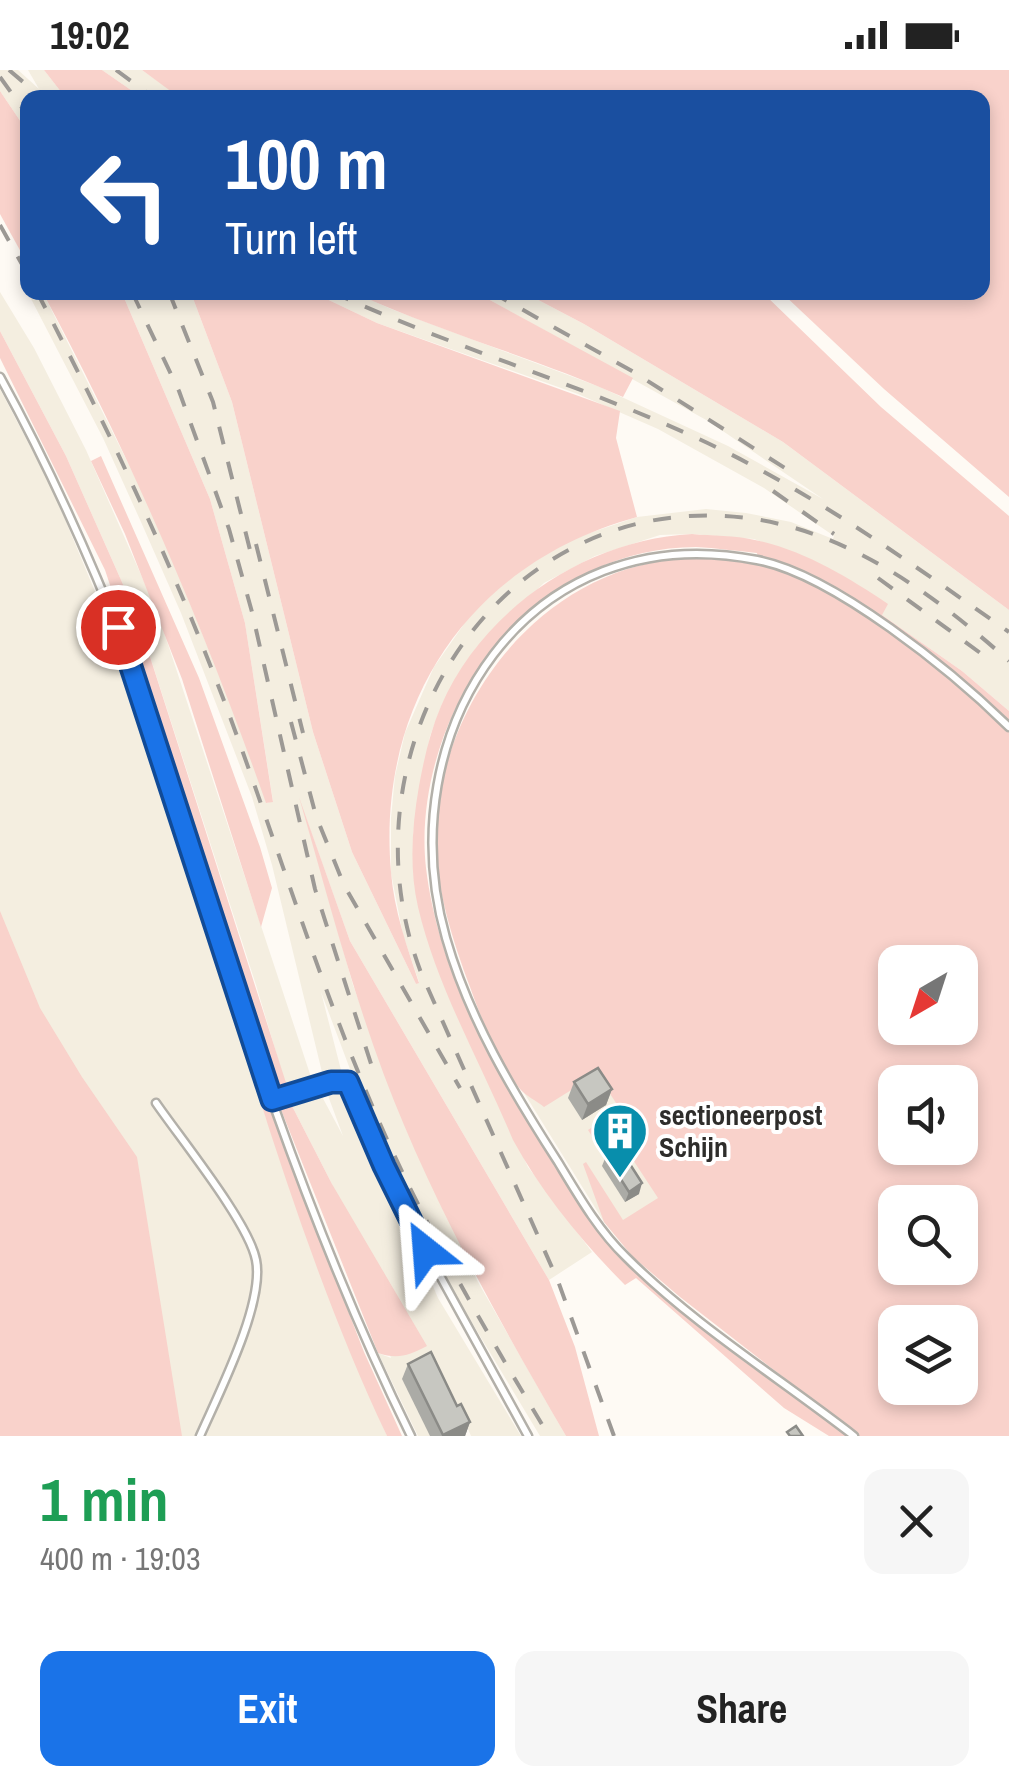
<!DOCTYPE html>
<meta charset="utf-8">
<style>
body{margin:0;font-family:"Archivo Narrow",sans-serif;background:#f6f6f6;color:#222;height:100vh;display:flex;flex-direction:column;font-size:38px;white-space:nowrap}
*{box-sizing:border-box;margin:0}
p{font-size:32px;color:#767676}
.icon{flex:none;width:55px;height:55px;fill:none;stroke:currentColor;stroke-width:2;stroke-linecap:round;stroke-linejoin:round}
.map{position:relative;height:1366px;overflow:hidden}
.sheet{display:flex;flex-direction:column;background:#fff;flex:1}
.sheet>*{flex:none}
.banner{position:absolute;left:20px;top:20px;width:970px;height:210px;border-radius:20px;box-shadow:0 5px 15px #0003;background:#1a4fa0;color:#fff;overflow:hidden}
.needle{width:65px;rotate:219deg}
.controls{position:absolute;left:878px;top:875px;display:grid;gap:20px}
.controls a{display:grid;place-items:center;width:100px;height:100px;border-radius:20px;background:#fff;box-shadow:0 5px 15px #0003;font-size:50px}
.pin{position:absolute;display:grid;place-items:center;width:85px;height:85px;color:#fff;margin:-42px;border:5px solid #fff;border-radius:50%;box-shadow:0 2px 10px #0007}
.me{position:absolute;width:110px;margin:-55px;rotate:332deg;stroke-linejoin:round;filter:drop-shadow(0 0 8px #0008)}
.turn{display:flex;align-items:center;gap:35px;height:210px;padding:0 40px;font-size:45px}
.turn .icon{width:130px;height:130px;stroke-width:2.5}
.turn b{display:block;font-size:70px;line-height:85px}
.round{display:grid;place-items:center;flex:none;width:105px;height:105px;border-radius:20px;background:#f6f6f6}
.overview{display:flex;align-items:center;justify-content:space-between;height:170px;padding:0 40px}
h1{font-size:60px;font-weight:700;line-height:75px;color:#1e9e55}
.action{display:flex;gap:20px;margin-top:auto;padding:20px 40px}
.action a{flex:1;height:115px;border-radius:20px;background:#1a73e8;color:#fff;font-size:40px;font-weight:700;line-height:115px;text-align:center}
.action a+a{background:#f6f6f6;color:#222}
.status{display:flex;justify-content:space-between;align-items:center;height:70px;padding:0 50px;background:#fff;direction:ltr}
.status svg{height:28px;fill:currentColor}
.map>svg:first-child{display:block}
</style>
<div class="status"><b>19:02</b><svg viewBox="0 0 49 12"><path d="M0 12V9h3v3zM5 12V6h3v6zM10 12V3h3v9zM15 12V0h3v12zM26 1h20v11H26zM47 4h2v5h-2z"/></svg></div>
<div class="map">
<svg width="1009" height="1366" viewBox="0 0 1009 1366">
<rect width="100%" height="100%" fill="#fefaf4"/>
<!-- built -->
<g fill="#f4eee0">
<polygon points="0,0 18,0 39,19 28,0 44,0 65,27 28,28 27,61 0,21"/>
<polygon points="102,0 142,0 180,27 141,27"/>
<polygon points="0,222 34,278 86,380 157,541 310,1004 343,1066 327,1023 272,795 252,727 181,543 141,452 103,368 28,223 43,223 154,445 233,639 267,733 273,731 245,553 210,429 122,223 191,223 232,332 313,662 352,782 416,914 419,912 403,865 391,803 391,748 395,706 405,663 422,624 434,597 471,544 504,512 536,490 569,470 637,447 706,439 746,443 791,452 833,469 834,466 764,418 658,359 578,324 377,253 314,223 355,223 391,239 600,317 728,376 823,429 708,351 477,223 525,223 584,254 783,372 1009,540 1009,641 962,601 882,545 824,496 754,469 692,464 660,465 595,486 544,513 476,578 442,634 430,666 413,764 449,926 528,1097 592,1182 549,1210 350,871 304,742 353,915 407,1061 478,1212 566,1366 540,1366 456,1226 374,1063 321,922 341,1000 438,1228 521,1366 471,1366 462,1345 464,1366 418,1366 378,1283 391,1288 332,1114 292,1036 256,915 137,546 66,386 0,261"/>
<polygon points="0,319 52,418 123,589 266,1048 348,1275 387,1366 139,1366 0,920"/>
<polygon points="495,976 597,981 665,1133 633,1187 604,1152"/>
</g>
<!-- green -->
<g fill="#f9d2cb" fill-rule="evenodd">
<polygon points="44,0 102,0 141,27 65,27"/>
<polygon points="142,0 1009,0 1009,427 884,319 782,223 982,222 982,28 180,28"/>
<polygon points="0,21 27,61 27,193 0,144"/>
<path d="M43,223H122L210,429L245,553L273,732L266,733C204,557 131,387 43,223Z"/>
<path d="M191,223H314L377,253L620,341L616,368L637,447C472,492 376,631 391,802C394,841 407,876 419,913L416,914L352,782L313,662L232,332Z"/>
<path d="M355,223H477L633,308L623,327C536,288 442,263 355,223Z"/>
<polygon points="525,223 763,223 881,337 1009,446 1009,540 783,372 584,254"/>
<polygon points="0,261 66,386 137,546 288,1019 279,1020 272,1015 220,846 105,500 0,288"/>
<polygon points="101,386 199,608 260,777 272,818 261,857 182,609 125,464 91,391"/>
<path d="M692,464C712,466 735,465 755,470C803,480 848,507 888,534L882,545L962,601L1009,641V1366H859L680,1227L633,1187L604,1152L583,1094L586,1092L623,1150L658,1128L620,1070L601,1080L588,1060L620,1039L597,1004L544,1037C537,1031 526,1026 520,1019C497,991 482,950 470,917C450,863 431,804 437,746C449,620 546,502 676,489C705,486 732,490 759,495L757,483C737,481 716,478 696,477C611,477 533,523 484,591C442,647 418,728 426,798C434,866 463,939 496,998C507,1018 520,1037 532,1056C559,1102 584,1149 621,1188C684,1254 774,1311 847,1366H829L784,1338L636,1208L625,1215C582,1172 542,1123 513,1070C481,993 437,918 418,837C409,798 412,756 419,716C424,689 430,662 441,636C483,538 588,469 692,464ZM895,892H960V958H895ZM895,1012H960V1078H895ZM895,1132H960V1198H895ZM895,1252H960V1318H895Z"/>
<path d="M299,727L350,871L549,1210L575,1277L599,1366H566C498,1249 432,1132 384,1005C350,914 326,820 299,727Z"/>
<polygon points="0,841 40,938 82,1007 137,1087 182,1366 0,1366"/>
<path d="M205,852H208L268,1034L364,1282L402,1366H387C311,1206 257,1022 205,852Z"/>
<path d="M292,1036L332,1114L427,1276C409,1285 398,1290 378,1283L280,1037Z"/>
</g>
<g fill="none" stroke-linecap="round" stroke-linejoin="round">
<!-- service casing -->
<g stroke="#b3b0a9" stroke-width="11">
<g id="service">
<path d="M0,307C49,396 90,488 127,582C211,846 288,1117 411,1366"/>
<polyline points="272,1030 331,1012 348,1012 405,1142 528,1366"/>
<path d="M156,1033C180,1068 249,1153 256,1190C265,1233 218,1325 200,1366"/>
<path d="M854,1366C778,1307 694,1255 626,1187C598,1160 578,1125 558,1092C513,1022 469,949 446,868C387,661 528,445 757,490C833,504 953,602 1009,657"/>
</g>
</g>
<!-- service -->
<use href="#service" stroke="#fff" stroke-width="6"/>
<!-- rail -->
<g stroke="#9c9995" stroke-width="4" stroke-dasharray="18 18" stroke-linecap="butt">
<polyline points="9,0 42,28"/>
<polyline points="116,0 154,28"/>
<polyline points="0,7 28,46"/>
<polyline points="0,155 28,205"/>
<path d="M37,222C106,354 170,489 223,628C274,764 316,905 374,1040C423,1154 485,1260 549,1366"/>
<polyline points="132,222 179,321 229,459 252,542 315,819 373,1000"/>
<polyline points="169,222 213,332 253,492"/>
<path d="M332,222C452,277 579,314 699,369C810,420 909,492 1009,562"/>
<polyline points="491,222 632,301 796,405"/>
<polyline points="773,421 834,464"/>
<polyline points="256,474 303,663"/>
<polyline points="878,508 983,585"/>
<polyline points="291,652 316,746 344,815 460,1018"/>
<path d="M614,1366L558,1211L422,905C333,680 500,412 754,449C853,464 937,527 1009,591"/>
</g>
</g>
<!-- wall -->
<g fill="#ababa6">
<polygon points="574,1012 612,1019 606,1035 582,1050 568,1028"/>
<polygon points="606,1086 639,1124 625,1132 602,1096"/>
<polygon points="408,1294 457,1336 470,1352 465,1366 430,1366 402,1309"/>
</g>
<!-- shaded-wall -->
<g fill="#8b8b87">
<polygon points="612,1019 606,1035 582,1050 588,1034"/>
<polygon points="642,1113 639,1124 625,1132 629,1122"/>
<polygon points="470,1352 465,1366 443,1366 443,1365"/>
</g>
<!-- building -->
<g fill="#c7c7c1" stroke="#8b8b87" stroke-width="2.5">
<polygon points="598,998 612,1019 588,1034 574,1012"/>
<polygon points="619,1077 642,1113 629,1122 606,1086"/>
<polygon points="431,1282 457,1336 461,1334 470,1352 443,1365 408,1294"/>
<polygon points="796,1356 803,1366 790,1366 787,1362"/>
</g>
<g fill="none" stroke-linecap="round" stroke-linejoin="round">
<!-- route casing -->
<g stroke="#114b97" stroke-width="25">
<polyline id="route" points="118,557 272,1030 331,1012 348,1012 384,1096 426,1181"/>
</g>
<!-- route -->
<use href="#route" stroke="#1a73e8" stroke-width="18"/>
</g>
<!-- icons -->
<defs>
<g id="building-pin" transform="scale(2.875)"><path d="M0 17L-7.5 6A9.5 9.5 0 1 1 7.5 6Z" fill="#088eac" stroke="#fff"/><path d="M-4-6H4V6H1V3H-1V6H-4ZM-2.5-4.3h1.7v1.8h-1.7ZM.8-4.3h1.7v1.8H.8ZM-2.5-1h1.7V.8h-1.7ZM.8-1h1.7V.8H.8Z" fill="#fff"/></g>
</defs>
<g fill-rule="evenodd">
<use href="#building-pin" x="620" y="1061"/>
</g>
<g text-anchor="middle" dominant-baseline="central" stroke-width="8" stroke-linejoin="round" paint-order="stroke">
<!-- poi labels -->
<g font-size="28" font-weight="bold" fill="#2e2d2b" stroke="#fff" text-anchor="start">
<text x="659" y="1045">sectioneerpost<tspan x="659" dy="32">Schijn</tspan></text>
</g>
</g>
</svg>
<div class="controls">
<a><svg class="needle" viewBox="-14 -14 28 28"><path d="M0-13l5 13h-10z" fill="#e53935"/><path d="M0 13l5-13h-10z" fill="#767676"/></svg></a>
<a><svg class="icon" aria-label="sound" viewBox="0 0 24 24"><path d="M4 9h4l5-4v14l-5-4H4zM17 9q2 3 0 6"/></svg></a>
<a><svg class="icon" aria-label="search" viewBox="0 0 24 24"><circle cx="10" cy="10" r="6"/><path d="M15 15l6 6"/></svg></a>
<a><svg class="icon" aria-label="layers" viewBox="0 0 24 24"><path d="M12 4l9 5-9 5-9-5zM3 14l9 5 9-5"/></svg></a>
</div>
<div class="pin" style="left:118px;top:557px;background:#d93025"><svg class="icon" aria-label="arrive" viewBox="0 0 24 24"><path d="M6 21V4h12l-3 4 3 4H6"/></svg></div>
<svg class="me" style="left:426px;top:1181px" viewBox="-20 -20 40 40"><path d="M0-17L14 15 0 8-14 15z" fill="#1a73e8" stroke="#fff" stroke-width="4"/></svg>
<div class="banner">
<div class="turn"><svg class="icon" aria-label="left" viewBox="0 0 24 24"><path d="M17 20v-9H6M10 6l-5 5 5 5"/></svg><div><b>100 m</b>Turn left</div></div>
</div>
</div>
<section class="sheet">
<div class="overview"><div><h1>1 min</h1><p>400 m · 19:03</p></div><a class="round"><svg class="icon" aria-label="close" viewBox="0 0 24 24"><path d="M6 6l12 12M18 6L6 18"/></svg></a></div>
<div class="action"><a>Exit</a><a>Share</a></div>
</section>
